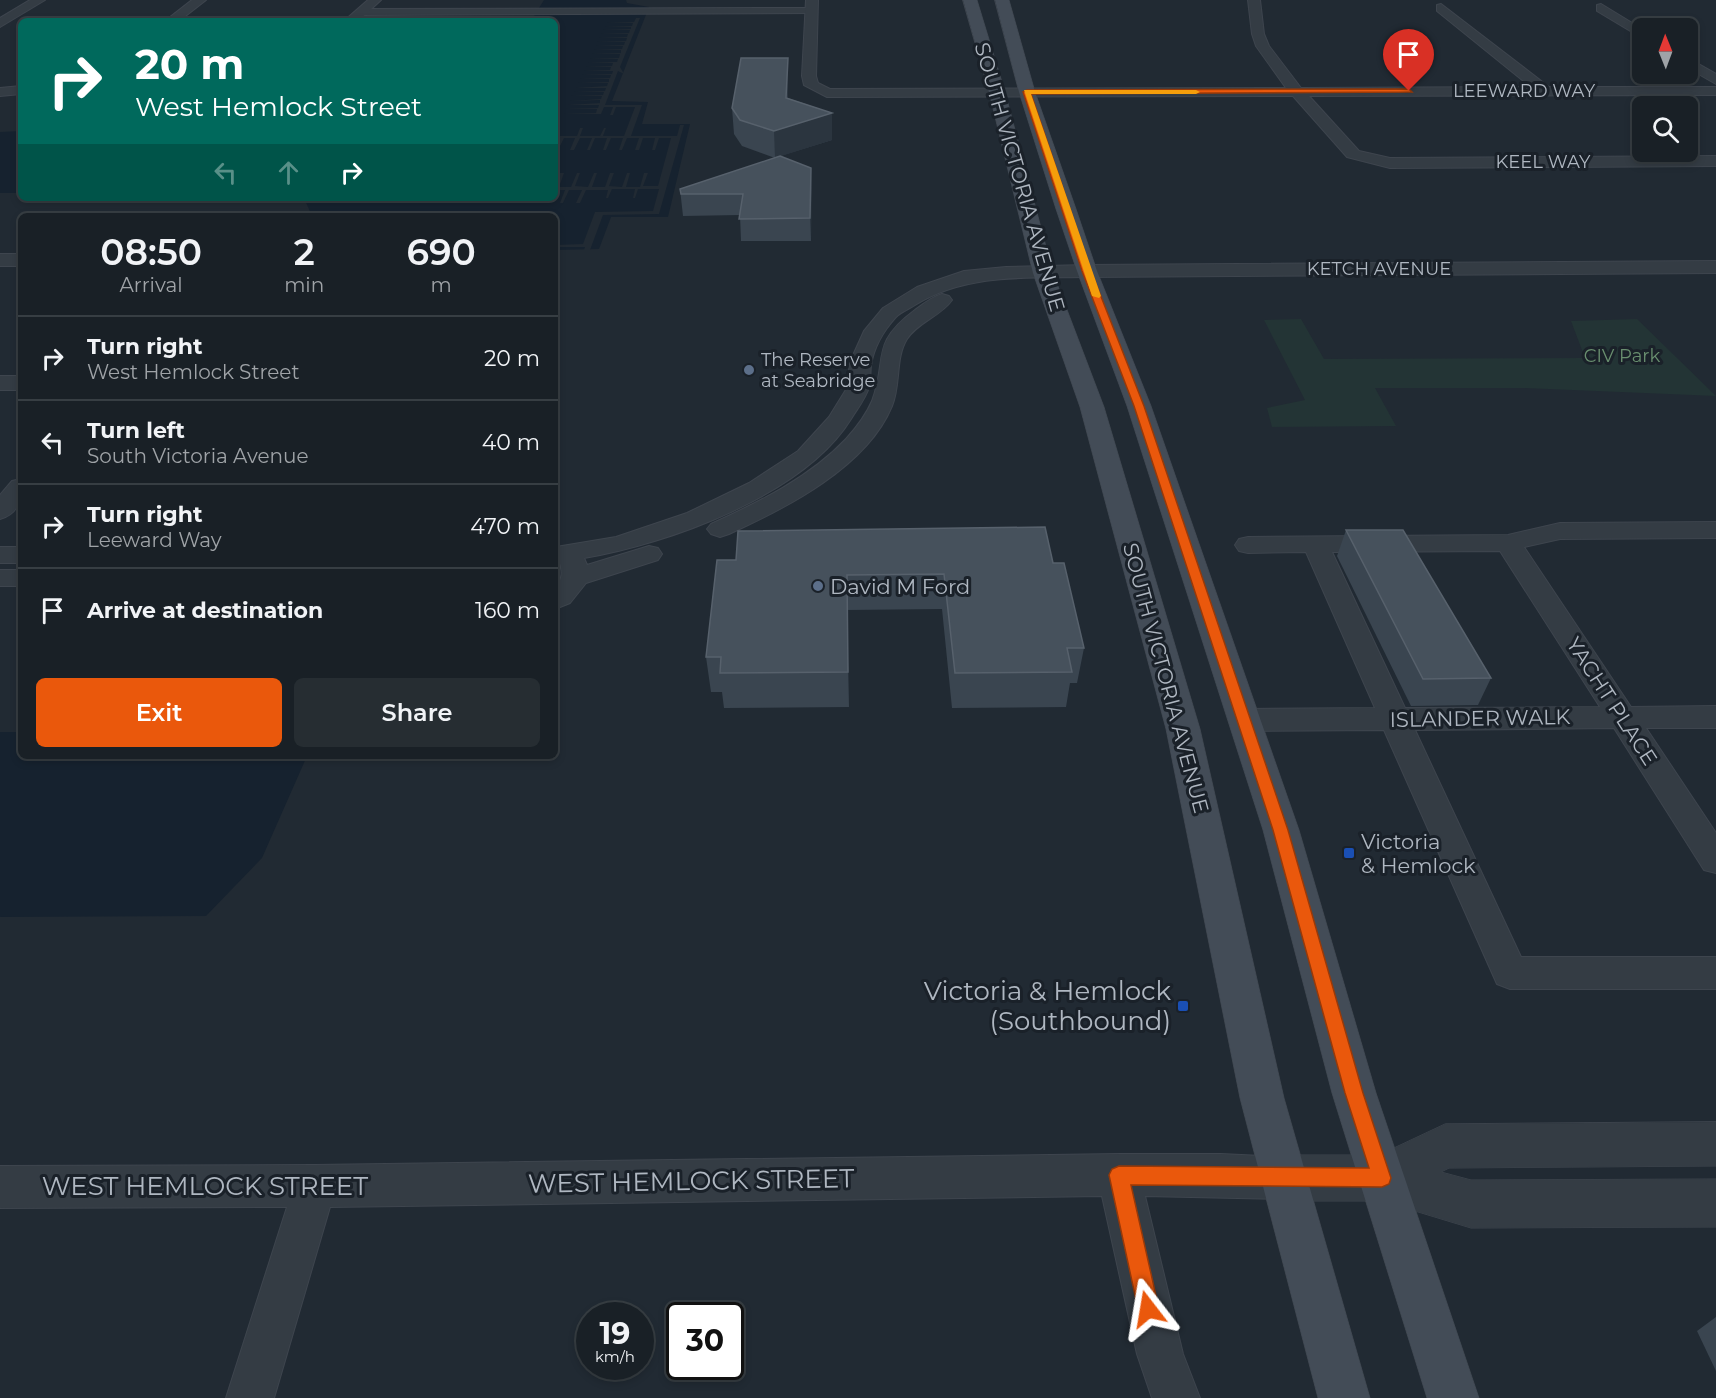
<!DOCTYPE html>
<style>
body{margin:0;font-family:Montserrat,sans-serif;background:#262d32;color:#f1f3f6;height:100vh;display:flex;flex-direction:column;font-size:22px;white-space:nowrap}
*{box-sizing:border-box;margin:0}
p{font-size:20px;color:#9fa3a7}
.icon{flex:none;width:33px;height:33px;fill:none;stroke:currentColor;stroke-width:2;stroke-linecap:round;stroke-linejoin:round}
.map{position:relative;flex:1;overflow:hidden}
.details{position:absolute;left:18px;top:213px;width:540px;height:546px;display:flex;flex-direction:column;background:#192026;border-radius:9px;box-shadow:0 3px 9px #0003,0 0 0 2px #373e43}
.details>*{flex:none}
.banner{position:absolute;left:18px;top:18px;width:540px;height:183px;border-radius:9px;box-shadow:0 3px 9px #0003,0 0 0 2px #373e43;background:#00695c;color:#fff;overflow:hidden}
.needle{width:39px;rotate:359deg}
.fabs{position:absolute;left:1632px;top:18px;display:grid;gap:12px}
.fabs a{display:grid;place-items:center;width:66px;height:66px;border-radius:9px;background:#192026;box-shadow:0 3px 9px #0003,0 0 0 2px #373e43;font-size:30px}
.speed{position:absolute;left:576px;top:1302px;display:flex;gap:12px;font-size:30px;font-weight:700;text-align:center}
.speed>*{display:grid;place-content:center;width:78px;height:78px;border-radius:50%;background:#192026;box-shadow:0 3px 9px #0003,0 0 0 2px #373e43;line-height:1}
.speed small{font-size:15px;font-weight:400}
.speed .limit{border:3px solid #111;border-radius:9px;background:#fff;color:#111}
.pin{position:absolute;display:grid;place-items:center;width:51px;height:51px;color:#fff;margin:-62px -26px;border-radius:50% 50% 50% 0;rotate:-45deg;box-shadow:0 0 6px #0007}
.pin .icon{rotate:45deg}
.me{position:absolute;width:66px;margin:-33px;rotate:346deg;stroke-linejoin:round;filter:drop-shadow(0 0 4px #0008)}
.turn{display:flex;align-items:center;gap:21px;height:126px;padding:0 18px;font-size:27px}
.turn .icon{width:78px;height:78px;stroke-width:2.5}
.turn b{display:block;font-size:42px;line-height:51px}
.lanes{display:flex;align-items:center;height:57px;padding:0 18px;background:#0003;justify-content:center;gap:30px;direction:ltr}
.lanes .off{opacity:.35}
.eta{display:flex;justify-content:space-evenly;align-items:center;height:102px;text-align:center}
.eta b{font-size:36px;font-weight:600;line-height:42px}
.primary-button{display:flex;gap:12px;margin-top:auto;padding:12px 18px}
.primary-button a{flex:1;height:69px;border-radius:9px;background:#ea580c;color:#fff;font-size:24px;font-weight:600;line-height:69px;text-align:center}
.primary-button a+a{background:#262d32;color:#f1f3f6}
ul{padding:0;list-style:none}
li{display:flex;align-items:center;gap:18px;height:84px;padding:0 18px;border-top:2px solid #373e43}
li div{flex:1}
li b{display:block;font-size:22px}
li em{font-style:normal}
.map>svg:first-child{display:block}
</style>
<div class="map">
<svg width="1716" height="1398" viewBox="0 0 1716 1398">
<rect width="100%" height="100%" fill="#212a33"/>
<!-- green -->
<polygon fill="#233435" points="1301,319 1324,359 1585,358 1571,321 1637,319 1716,396 1523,388 1375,388 1396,426 1272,427 1267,408 1305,400 1264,320"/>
<!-- water -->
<g fill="#16222f">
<polygon points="544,0 626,0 627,3 649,7 612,101 648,102 642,124 690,124 668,217 611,217 599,249 555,250 555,216 312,216 304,198 555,198 555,21 531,21"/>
<polygon points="21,131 21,193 0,193 0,132"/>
<polygon points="0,732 21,732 21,756 307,756 262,858 206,916 0,917"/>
</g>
<!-- pier -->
<polygon fill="#212a33" points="636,18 640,18 620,67 624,74 618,71 605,105 642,105 631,136 677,136 680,125 684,125 659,214 603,215 590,250 584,250 585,247 555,247 555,245 583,244 595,212 653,211 659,189 638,189 635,198 633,198 635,189 612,189 608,198 606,198 608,190 586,190 580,203 576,203 582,190 569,190 563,203 560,203 565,190 555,190 560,173 564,173 559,187 571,187 577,173 580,173 575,186 588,187 594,173 597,173 592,187 605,187 610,173 614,173 609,186 622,187 627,173 630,173 626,187 640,187 644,173 648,173 643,186 658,186 671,138 659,138 655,150 652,150 655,138 643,138 639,150 635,150 639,138 627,138 622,150 619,150 623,138 611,138 606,150 603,150 607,138 595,138 590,150 587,150 592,138 580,138 574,150 570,150 575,138 564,138 558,150 555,151 560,139 555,138 555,136 577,136 580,128 583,128 580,136 600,136 604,128 606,128 603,136 624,136 635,107 616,107 613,115 610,115 613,107 604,107 601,114 563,114 596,113 597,109 565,109 598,108 599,105 568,105 600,103 600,100 570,101 601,99 602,96 571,96 603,95 604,92 574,92 605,91 606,88 576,88 607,86 608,83 578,83 609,82 609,79 580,79 610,78 611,75 582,75 612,74 613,71 584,71 610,70 611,67 586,67 612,66 613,63 588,62 617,62 618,59 590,59 619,58 620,54 592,54 621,53 621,50 594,50 622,49 623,46 596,46 624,45 625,42 597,42 626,41 627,38 599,38 627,37 628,34 601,34 629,33 630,30 603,30 631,29 631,27 605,27 632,26 633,23 607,23 634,22"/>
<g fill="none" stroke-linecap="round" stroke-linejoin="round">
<!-- pedestrian casing -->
<g stroke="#3e454e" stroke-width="2">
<polygon id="pedestrian" points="812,8 817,11 815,13 360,15 355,12 360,9"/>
</g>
<!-- minor casing -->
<g stroke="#3e454e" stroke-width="2">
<g id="minor">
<polygon points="30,0 45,0 0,27 0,18"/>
<polygon points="192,0 206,0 179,21 165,21"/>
<polygon points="368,0 381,0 358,21 344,21"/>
<polygon points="806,0 818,0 816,76 818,83 830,89 1286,88 1256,46 1252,34 1248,0 1260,0 1264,34 1269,46 1301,88 1531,87 1437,11 1437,5 1441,4 1549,87 1716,87 1716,95 1309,96 1359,151 1390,158 1716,156 1716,166 1390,168 1347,157 1293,96 827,97 804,85 802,76"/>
<polygon points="1601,4 1642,29 1642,38 1597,11 1597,5"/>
<polygon points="1688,58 1716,74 1716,84 1688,68"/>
<polygon points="21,86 21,94 0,96 0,88"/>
<rect x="0" y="254" width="21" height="12"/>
<path d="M1716,261V273L1087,277C1028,278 967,273 915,305C909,309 901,312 896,317C884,330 874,347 871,365C870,372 871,380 869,387C866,398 857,409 851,419C804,495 668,544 584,558L587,565L649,546L658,548L662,554L658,560L586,583L570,603L555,609V587C564,579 562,570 559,559L555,558L556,547L616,537L687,513L749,483L798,451L829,417L847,388L850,362L864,331L883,308L917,287L964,271L1006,267L1087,265Z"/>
<path d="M942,294L949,296L952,300C941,316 918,322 907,339C895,358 901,385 892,406C867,467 786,508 729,534L720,537L711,534L707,529L711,524C759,502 809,478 846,439C856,428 866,415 872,401C888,359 869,344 915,310C923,304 932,297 942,294Z"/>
<rect x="0" y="376" width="21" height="14"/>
<path d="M21,479C21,497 21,513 0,519V495L12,481Z"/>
<path d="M1716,522V538L1560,539L1524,547L1631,707L1716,706V728H1646L1716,833V873L1704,870L1614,728L1415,730L1521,957H1716V989H1510L1497,984L1384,730L1244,731L1233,728L1229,720L1233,712L1244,709L1375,708L1306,552L1248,553L1239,551L1235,545L1239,539L1248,537L1508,535L1560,523ZM1500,551L1600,707L1405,708L1332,552Z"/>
<rect x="0" y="547" width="21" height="16"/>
<rect x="0" y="570" width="21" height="16"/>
<polygon points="1119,1154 1221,1154 1283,1157 1298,1163 1304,1178 1298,1193 1283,1199 1145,1196 1183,1354 1200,1398 1152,1398 1137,1354 1102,1196 330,1207 274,1398 226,1398 287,1207 0,1208 0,1166 315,1165"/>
</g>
</g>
<!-- tertiary casing -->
<g stroke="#3e454e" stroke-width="1">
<polygon id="tertiary" points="1716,1122 1716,1166 1449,1168 1441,1172 1471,1180 1716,1179 1716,1227 1471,1228 1382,1201 1283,1201 1267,1194 1260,1178 1267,1162 1283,1155 1379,1155 1445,1124"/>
</g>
<!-- secondary casing -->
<g stroke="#3e454e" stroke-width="1">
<g id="secondary">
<polygon points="963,0 977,0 1005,92 1053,273 1104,407 1200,729 1284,1098 1370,1398 1318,1398 1240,1098 1166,729 1080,407 1033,273 989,92"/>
<polygon points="995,0 1009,0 1035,92 1076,209 1097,271 1151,406 1299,830 1376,1093 1479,1398 1427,1398 1332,1093 1263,830 1127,406 1077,271 1056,209 1019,92"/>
</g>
</g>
<!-- pedestrian -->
<use href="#pedestrian" fill="#343c44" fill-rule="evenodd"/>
<!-- minor -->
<use href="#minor" fill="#343c44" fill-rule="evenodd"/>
<!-- tertiary -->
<use href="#tertiary" fill="#343c44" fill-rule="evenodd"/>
<!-- secondary -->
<use href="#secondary" fill="#434c57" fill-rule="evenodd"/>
</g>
<!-- wall -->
<g fill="#3a4550">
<polygon points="788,83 788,98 832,113 832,140 780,156 811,168 811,241 741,241 740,215 683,216 680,189 775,158 742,146 734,134 732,108"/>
<polygon points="1346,530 1491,678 1478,705 1411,706 1337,556"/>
<polygon points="717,560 1053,563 1084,648 1077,683 1070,683 1066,707 952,708 942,609 847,610 849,707 724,708 722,692 711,692 706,657"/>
<polygon points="1716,1317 1716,1371 1697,1331"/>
</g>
<!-- shaded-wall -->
<g fill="#2b353f">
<polygon points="788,58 788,83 787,124 786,98"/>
<polygon points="832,113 832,140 775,158 774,131"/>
<polygon points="811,168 812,190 811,241 810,218"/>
</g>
<!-- building -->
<g fill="#46515c" stroke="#57616c" stroke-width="1.5">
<polygon points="741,58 788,58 786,98 832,113 774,131 740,120 732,108"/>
<polygon points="780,156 811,168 810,218 739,219 743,194 681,194 680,189"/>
<polygon points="1045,527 1053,563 1064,563 1084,648 1067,648 1072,672 955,673 944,574 847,575 848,672 720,673 721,657 706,657 717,560 736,560 738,531"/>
<polygon points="1346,530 1403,530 1491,678 1423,679"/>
</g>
<!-- route -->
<polygon fill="#ea580c" stroke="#983908" stroke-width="1.5" points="1409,89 1412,92 1031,94 1091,271 1144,406 1288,830 1363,1093 1391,1178 1389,1184 1382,1187 1131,1185 1159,1309 1156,1316 1148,1319 1141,1316 1138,1309 1109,1175 1112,1169 1119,1166 1369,1168 1345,1093 1273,830 1134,406 1082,271 1023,92 1027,90"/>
<!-- slow -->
<polygon fill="#f59e0b" points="1024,90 1196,90 1200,92 1196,94 1031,94 1101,296 1099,298 1092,296"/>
<!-- markers -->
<g fill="#5c6f8a" stroke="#1a2129" stroke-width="2">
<circle cx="749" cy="370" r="6"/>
<circle cx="818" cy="586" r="6"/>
</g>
<g fill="#1a4fb4" stroke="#1a2129" stroke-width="2">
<rect x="1343" y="847" width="12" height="12" rx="3"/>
<rect x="1177" y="1000" width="12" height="12" rx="3"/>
</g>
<g text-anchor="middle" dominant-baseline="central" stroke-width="6" stroke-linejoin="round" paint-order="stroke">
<!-- far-street labels -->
<g font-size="18" fill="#afb7c1" stroke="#1a2129">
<text x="1524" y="91">LEEWARD WAY</text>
<text x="1543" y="162">KEEL WAY</text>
<text x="1379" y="269">KETCH AVENUE</text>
</g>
<!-- far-park labels -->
<g font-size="18" fill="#698f6f" stroke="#1a2129">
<text x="1622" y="356">CIV Park</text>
</g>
<!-- far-poi labels -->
<g font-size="18" fill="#afb7c1" stroke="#1a2129" text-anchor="start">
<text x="761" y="360">The Reserve<tspan x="761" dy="21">at Seabridge</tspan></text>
</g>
<!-- street labels -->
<g font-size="21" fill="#afb7c1" stroke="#1a2129">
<text transform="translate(1020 177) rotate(74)">SOUTH VICTORIA AVENUE</text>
<text transform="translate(1166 678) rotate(75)">SOUTH VICTORIA AVENUE</text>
<text transform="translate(1612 701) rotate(57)">YACHT PLACE</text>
<text transform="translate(1480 718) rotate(-1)">ISLANDER WALK</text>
</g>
<!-- poi labels -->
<g font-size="21" fill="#afb7c1" stroke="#1a2129" text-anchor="start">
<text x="830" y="586">David M Ford</text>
<text x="1361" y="841">Victoria<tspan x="1361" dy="24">&amp; Hemlock</tspan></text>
</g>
<!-- near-poi labels -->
<g font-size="26" fill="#afb7c1" stroke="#1a2129" text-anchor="end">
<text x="1171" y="991">Victoria &amp; Hemlock<tspan x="1171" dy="30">(Southbound)</tspan></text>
</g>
<!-- near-street labels -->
<g font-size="26" fill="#afb7c1" stroke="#1a2129">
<text transform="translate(691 1181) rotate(-1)">WEST HEMLOCK STREET</text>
<text x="205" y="1186">WEST HEMLOCK STREET</text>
</g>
</g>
</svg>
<div class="fabs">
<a><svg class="needle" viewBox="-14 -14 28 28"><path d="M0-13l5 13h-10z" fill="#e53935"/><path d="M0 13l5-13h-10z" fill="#9fa3a7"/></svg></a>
<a><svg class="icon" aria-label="search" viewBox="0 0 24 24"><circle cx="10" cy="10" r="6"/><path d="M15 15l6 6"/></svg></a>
</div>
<div class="speed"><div>19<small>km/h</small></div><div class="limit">30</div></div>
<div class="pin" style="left:1409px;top:91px;background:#d93025"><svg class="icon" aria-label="arrive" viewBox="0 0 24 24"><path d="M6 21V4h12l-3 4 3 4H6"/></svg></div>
<svg class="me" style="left:1148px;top:1309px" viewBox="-20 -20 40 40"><path d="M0-17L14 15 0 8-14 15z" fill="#ea580c" stroke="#fff" stroke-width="4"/></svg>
<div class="banner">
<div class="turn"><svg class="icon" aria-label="right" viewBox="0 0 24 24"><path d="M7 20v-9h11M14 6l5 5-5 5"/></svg><div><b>20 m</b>West Hemlock Street</div></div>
<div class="lanes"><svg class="icon off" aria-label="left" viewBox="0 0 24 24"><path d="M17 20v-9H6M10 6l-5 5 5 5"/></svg><svg class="icon off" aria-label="ahead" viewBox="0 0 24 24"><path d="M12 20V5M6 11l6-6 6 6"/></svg><svg class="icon" aria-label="right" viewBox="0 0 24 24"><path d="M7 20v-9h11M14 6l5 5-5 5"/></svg></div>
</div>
<section class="details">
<div class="eta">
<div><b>08:50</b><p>Arrival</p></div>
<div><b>2</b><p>min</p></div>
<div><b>690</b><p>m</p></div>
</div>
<ul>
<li><svg class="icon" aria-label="right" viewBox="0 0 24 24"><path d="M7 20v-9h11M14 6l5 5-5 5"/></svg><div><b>Turn right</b><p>West Hemlock Street</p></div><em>20 m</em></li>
<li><svg class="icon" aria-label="left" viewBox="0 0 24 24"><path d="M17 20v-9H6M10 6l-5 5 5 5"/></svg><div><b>Turn left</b><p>South Victoria Avenue</p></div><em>40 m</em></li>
<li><svg class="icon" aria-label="right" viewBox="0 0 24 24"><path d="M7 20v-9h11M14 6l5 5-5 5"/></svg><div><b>Turn right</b><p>Leeward Way</p></div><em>470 m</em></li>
<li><svg class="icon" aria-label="arrive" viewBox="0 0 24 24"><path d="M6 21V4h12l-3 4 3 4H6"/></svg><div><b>Arrive at destination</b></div><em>160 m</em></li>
</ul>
<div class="primary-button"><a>Exit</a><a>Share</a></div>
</section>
</div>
